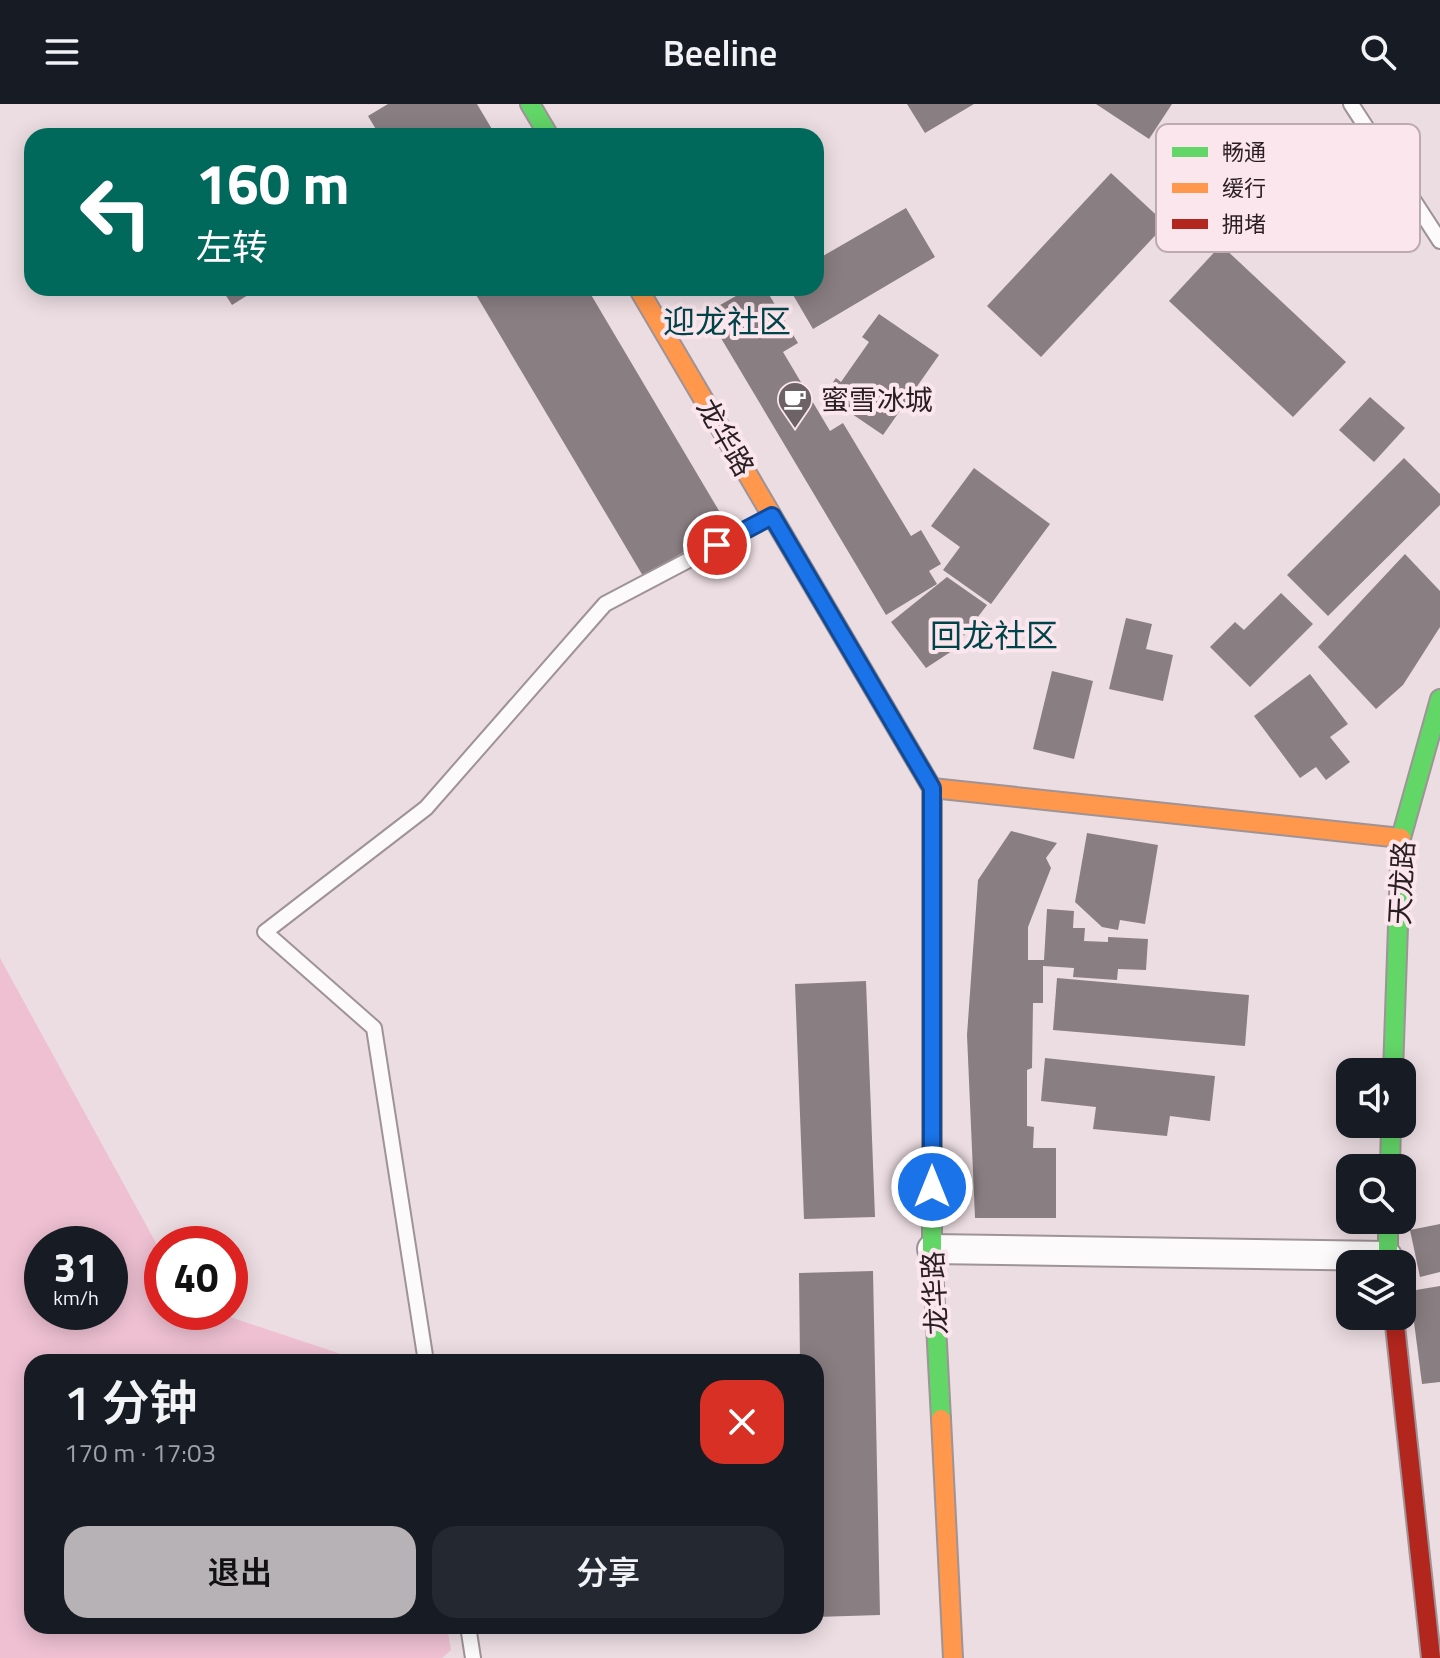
<!DOCTYPE html>
<html lang="zh">
<meta charset="utf-8">
<style>
body{margin:0;font-family:"Titillium Web","Noto Sans SC",sans-serif;background:#242831;color:#f1f3f6;height:100vh;display:flex;flex-direction:column;font-size:30px;white-space:nowrap}
*{box-sizing:border-box;margin:0}
p{font-size:26px;color:#9ea1a6}
.icon{flex:none;width:44px;height:44px;fill:none;stroke:currentColor;stroke-width:2;stroke-linecap:round;stroke-linejoin:round}
.map{position:relative;flex:1;overflow:hidden}
.details{position:absolute;left:24px;top:1250px;width:800px;height:280px;display:flex;flex-direction:column;background:#171b24;border-radius:24px;box-shadow:0 4px 20px #0003}
.details>*{flex:none}
.hud{position:absolute;left:24px;top:24px;width:800px;height:168px;border-radius:24px;box-shadow:0 4px 20px #0003;background:#00695c;color:#fff;overflow:hidden}
.controls{position:absolute;left:1336px;top:954px;display:grid;gap:16px}
.controls a{display:grid;place-items:center;width:80px;height:80px;border-radius:16px;background:#171b24;box-shadow:0 4px 20px #0003;font-size:40px}
.speed{position:absolute;left:24px;top:1122px;display:flex;gap:16px;font-size:40px;font-weight:700;text-align:center}
.speed>*{display:grid;place-content:center;width:104px;height:104px;border-radius:50%;background:#171b24;box-shadow:0 4px 20px #0003;line-height:1}
.speed small{font-size:20px;font-weight:400}
.speed .limit{border:12px solid #d22;background:#fff;color:#111}
.pin{position:absolute;display:grid;place-items:center;width:68px;height:68px;color:#fff;margin:-34px;border:4px solid #fff;border-radius:50%;box-shadow:0 2px 8px #0007}
.me{position:absolute;width:88px;margin:-44px;rotate:0deg;stroke-linejoin:round;filter:drop-shadow(0 0 6px #0008)}
.turn{display:flex;align-items:center;gap:28px;height:168px;padding:0 40px;font-size:36px}
.turn .icon{width:104px;height:104px;stroke-width:2.5}
.turn b{display:block;font-size:56px;line-height:68px}
.round{display:grid;place-items:center;flex:none;width:84px;height:84px;border-radius:24px;background:#242831}
.head{display:flex;align-items:center;justify-content:space-between;height:136px;padding:0 40px}
h1{font-size:48px;font-weight:600;line-height:60px}
.cta{display:flex;gap:16px;margin-top:auto;padding:16px 40px}
.cta a{flex:1;height:92px;border-radius:24px;background:#b6b2b5;color:#111;font-size:32px;font-weight:600;line-height:92px;text-align:center}
.cta a+a{background:#242831;color:#f1f3f6}
header{display:flex;justify-content:space-between;align-items:center;height:104px;padding:0 40px;background:#171b24;font-size:36px;font-weight:600}
.map>svg:first-child{display:block}
</style>
<header><svg class="icon" aria-label="menu" viewBox="0 0 24 24"><path d="M4 6h16M4 12h16M4 18h16"/></svg>Beeline<svg class="icon" aria-label="search" viewBox="0 0 24 24"><circle cx="10" cy="10" r="6"/><path d="M15 15l6 6"/></svg></header>
<div class="map">
<svg width="1440" height="1554" viewBox="0 0 1440 1554">
<rect width="100%" height="100%" fill="#ecdde2"/>
<!-- green -->
<path fill="#eec0d2" fill-rule="evenodd" d="M0,854L162,1150V1208H215L365,1258H32V1522H447L451,1546L442,1554H0ZM42,1140H110V1208H42Z"/>
<!-- building -->
<g fill="#897e82">
<polygon points="388,0 477,0 496,32 380,32 368,12"/>
<polygon points="907,0 974,0 925,29"/>
<polygon points="1096,0 1172,0 1149,35"/>
<polygon points="1111,69 1166,120 1041,253 987,202"/>
<polygon points="906,104 935,153 813,225 789,184 816,184 816,156"/>
<polygon points="1221,141 1346,258 1293,313 1169,197"/>
<polygon points="221,184 259,184 232,201"/>
<polygon points="472,184 587,184 728,422 643,472"/>
<polygon points="750,184 765,184 798,239 783,248 830,327 843,319 911,432 921,426 941,460 929,467 937,480 886,511 706,209"/>
<polygon points="879,210 939,251 883,331 824,291 836,274 841,278 869,238 862,233"/>
<polygon points="1370,293 1405,324 1374,358 1339,326"/>
<polygon points="1404,354 1440,390 1440,401 1328,512 1287,471"/>
<polygon points="974,364 1050,420 991,500 943,466 960,443 931,422"/>
<polygon points="1405,450 1440,487 1440,523 1403,581 1376,605 1318,543"/>
<polygon points="947,473 987,501 952,547 926,564 891,518"/>
<polygon points="1281,489 1313,520 1250,583 1210,543 1235,518 1244,526"/>
<polygon points="1126,514 1152,520 1146,545 1173,551 1163,597 1109,585"/>
<polygon points="1052,567 1093,577 1074,655 1033,645"/>
<polygon points="1310,570 1348,620 1330,633 1350,658 1326,676 1316,663 1300,674 1254,612"/>
<polygon points="1011,727 1057,739 1046,754 1051,764 1028,823 1028,856 1044,856 1047,805 1074,807 1073,824 1085,824 1084,837 1108,838 1108,833 1148,835 1146,866 1118,865 1117,876 1073,873 1074,864 1043,862 1043,899 1033,899 1032,964 1027,966 1027,1022 1034,1023 1033,1044 1056,1044 1056,1114 975,1114 967,931 978,776"/>
<polygon points="1087,729 1158,741 1145,820 1120,816 1118,826 1102,823 1075,798"/>
<polygon points="1057,874 1249,891 1245,942 1053,926"/>
<polygon points="866,877 875,1113 804,1115 795,880"/>
<polygon points="1045,954 1215,972 1210,1017 1170,1012 1167,1032 1093,1025 1096,1003 1041,997"/>
<polygon points="1440,1120 1440,1168 1420,1173 1410,1126"/>
<polygon points="873,1167 880,1511 816,1513 816,1258 800,1258 799,1169"/>
<polygon points="1440,1182 1440,1278 1422,1280 1410,1187"/>
</g>
<g fill="none" stroke-linecap="round" stroke-linejoin="round">
<!-- lane casing -->
<g stroke="#9e9397" stroke-width="18">
<g id="lane">
<polyline points="1351,0 1440,137"/>
<polyline points="426,1258 374,924 265,828 426,704 605,500 772,412"/>
<polyline points="468,1522 473,1554"/>
</g>
</g>
<!-- street casing -->
<g stroke="#9e9397" stroke-width="32">
<polyline id="street" points="932,1145 1387,1152"/>
</g>
<!-- fast casing -->
<g stroke="#9e9397" stroke-width="22">
<g id="fast">
<polyline points="530,0 549,32"/>
<polyline points="932,753 932,1145 941,1315"/>
<polyline points="1393,968 1401,734 1440,595"/>
<polyline points="1390,1064 1391,1020"/>
<polyline points="1388,1116 1388,1160"/>
</g>
</g>
<!-- slow casing -->
<g stroke="#9e9397" stroke-width="22">
<g id="slow">
<polyline points="638,184 932,684 932,753"/>
<polyline points="932,684 1401,734"/>
<polyline points="941,1315 953,1554"/>
</g>
</g>
<!-- jam casing -->
<g stroke="#9e9397" stroke-width="22">
<polyline id="jam" points="1394,1212 1431,1554"/>
</g>
<!-- lane -->
<use href="#lane" stroke="#fcfafb" stroke-width="14"/>
<!-- street -->
<use href="#street" stroke="#fcfafb" stroke-width="28"/>
<!-- fast -->
<use href="#fast" stroke="#63d668" stroke-width="18"/>
<!-- slow -->
<use href="#slow" stroke="#ff974d" stroke-width="18"/>
<!-- jam -->
<use href="#jam" stroke="#b3261e" stroke-width="18"/>
</g>
<g fill="none" stroke-linecap="round" stroke-linejoin="round">
<!-- route casing -->
<g stroke="#114b97" stroke-width="20">
<polyline id="route" points="717,441 772,412 932,684 932,1083"/>
</g>
<!-- route -->
<use href="#route" stroke="#1a73e8" stroke-width="14"/>
</g>
<!-- icons -->
<defs>
<g id="cafe-pin" transform="scale(1.8)"><path d="M0 17L-7.5 6A9.5 9.5 0 1 1 7.5 6Z" fill="#6d6266" stroke="#fce6ee"/><path d="M-5.5-4.5H6V0H3Q3 3.5 0 3.5H-2.5Q-5.5 3.5-5.5 0ZM3-3.2v2h1.7v-2ZM-6 4.5H4V6H-6Z" fill="#fff"/></g>
</defs>
<g fill-rule="evenodd">
<use href="#cafe-pin" x="795" y="295"/>
</g>
<g text-anchor="middle" dominant-baseline="central" stroke-width="8" stroke-linejoin="round" paint-order="stroke">
<!-- poi labels -->
<g font-size="28" fill="#291f23" stroke="#fce6ee" text-anchor="start">
<text x="821" y="295">蜜雪冰城</text>
</g>
<!-- street labels -->
<g font-size="28" fill="#291f23" stroke="#fce6ee">
<text transform="translate(726 333) rotate(60)">龙华路</text>
<text transform="translate(1401 779) rotate(-87)">天龙路</text>
<text transform="translate(934 1189) rotate(-93)">龙华路</text>
</g>
<!-- quarter labels -->
<g font-size="32" fill="#004349" stroke="#fce6ee">
<text x="727" y="217">迎龙社区</text>
<text x="994" y="531">回龙社区</text>
</g>
</g>
<!-- legend -->
<rect x="1156" y="20" width="264" height="128" rx="12" fill="#fce6ee" stroke="#bdaab1" stroke-width="2"/>
<rect x="1172" y="43" width="36" height="10" fill="#63d668"/>
<rect x="1172" y="79" width="36" height="10" fill="#ff974d"/>
<rect x="1172" y="115" width="36" height="10" fill="#b3261e"/>
<g font-size="22" fill="#291f23">
<text x="1222" y="56">畅通</text>
<text x="1222" y="92">缓行</text>
<text x="1222" y="128">拥堵</text>
</g>
</svg>
<div class="controls">
<a><svg class="icon" aria-label="sound" viewBox="0 0 24 24"><path d="M4 9h4l5-4v14l-5-4H4zM17 9q2 3 0 6"/></svg></a>
<a><svg class="icon" aria-label="search" viewBox="0 0 24 24"><circle cx="10" cy="10" r="6"/><path d="M15 15l6 6"/></svg></a>
<a><svg class="icon" aria-label="layers" viewBox="0 0 24 24"><path d="M12 4l9 5-9 5-9-5zM3 14l9 5 9-5"/></svg></a>
</div>
<div class="speed"><div>31<small>km/h</small></div><div class="limit">40</div></div>
<div class="pin" style="left:717px;top:441px;background:#d93025"><svg class="icon" aria-label="arrive" viewBox="0 0 24 24"><path d="M6 21V4h12l-3 4 3 4H6"/></svg></div>
<svg class="me" style="left:932px;top:1083px" viewBox="-20 -20 40 40"><circle r="17" fill="#1a73e8" stroke="#fff" stroke-width="3"/><path d="M0-11L8 9 0 5-8 9z" fill="#fff"/></svg>
<div class="hud">
<div class="turn"><svg class="icon" aria-label="left" viewBox="0 0 24 24"><path d="M17 20v-9H6M10 6l-5 5 5 5"/></svg><div><b>160 m</b>左转</div></div>
</div>
<section class="details">
<div class="head"><div><h1>1 分钟</h1><p>170 m · 17:03</p></div><a class="round" style="background:#d93025;color:#fff"><svg class="icon" aria-label="close" viewBox="0 0 24 24"><path d="M6 6l12 12M18 6L6 18"/></svg></a></div>
<div class="cta"><a>退出</a><a>分享</a></div>
</section>
</div>
